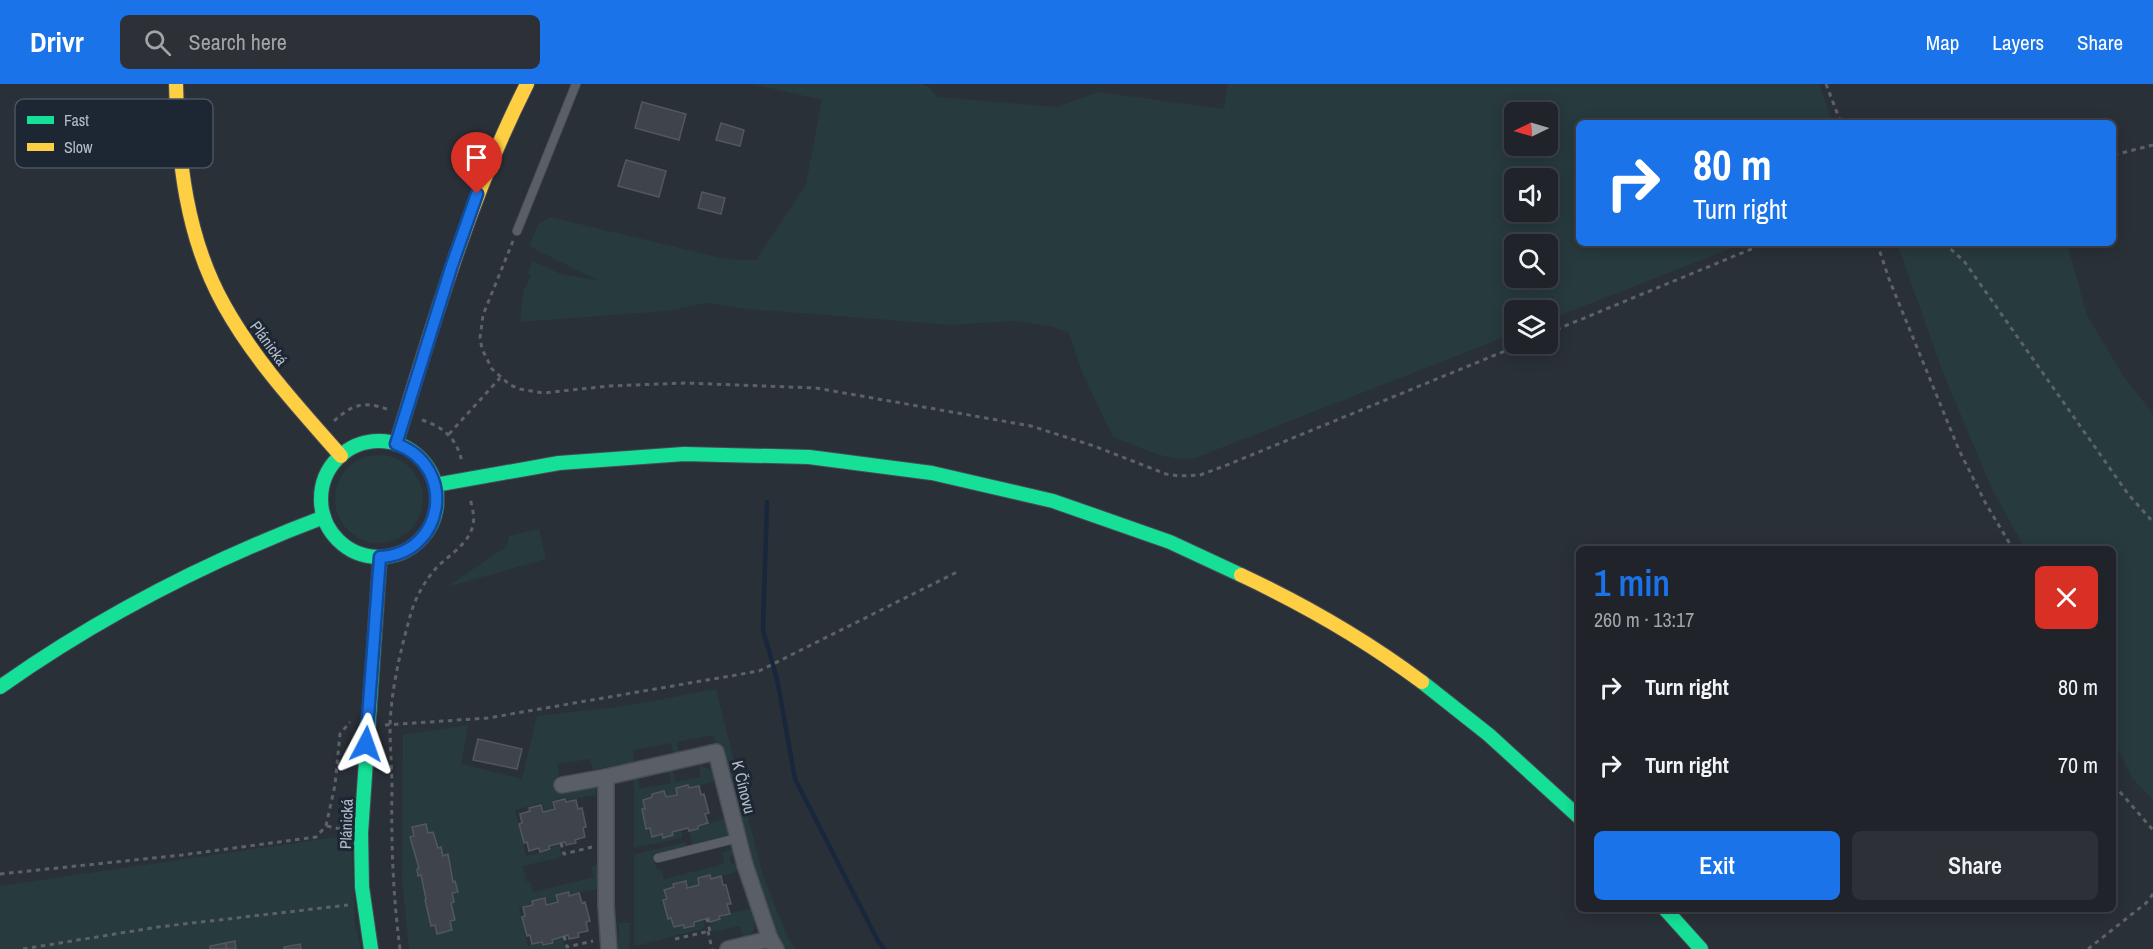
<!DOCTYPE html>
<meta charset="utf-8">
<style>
body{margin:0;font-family:"Archivo Narrow",sans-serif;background:#2d3036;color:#f1f3f6;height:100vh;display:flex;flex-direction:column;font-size:22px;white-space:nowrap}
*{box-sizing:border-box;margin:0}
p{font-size:20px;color:#a2a4a8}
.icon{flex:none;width:33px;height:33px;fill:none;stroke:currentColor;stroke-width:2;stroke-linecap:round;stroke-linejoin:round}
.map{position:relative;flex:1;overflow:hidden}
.sheet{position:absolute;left:1576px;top:462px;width:540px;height:366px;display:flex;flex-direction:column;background:#20242a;border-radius:9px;box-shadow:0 3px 15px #0003,0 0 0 2px #3d4147}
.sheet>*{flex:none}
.hud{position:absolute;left:1576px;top:36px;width:540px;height:126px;border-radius:9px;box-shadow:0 3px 15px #0003,0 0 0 2px #3d4147;background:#1a73e8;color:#fff;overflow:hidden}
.needle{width:39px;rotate:265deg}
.fabs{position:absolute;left:1504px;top:18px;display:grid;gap:12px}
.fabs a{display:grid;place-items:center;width:54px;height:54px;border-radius:9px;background:#20242a;box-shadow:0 3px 15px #0003,0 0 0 2px #3d4147;font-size:30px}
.pin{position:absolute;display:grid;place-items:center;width:51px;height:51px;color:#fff;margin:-62px -26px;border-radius:50% 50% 50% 0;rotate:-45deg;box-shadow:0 0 6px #0007}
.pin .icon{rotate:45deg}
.me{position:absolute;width:66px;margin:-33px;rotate:4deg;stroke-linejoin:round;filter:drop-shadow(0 0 4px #0008)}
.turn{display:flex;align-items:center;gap:21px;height:126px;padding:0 18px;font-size:27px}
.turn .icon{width:78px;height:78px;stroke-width:2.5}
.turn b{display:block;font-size:42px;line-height:51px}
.round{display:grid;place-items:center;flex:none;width:63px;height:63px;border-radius:9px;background:#2d3036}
.summary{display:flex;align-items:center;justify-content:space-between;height:102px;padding:0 18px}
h1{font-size:36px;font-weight:600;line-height:45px;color:#1a73e8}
.cta{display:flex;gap:12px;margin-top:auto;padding:12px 18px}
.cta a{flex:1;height:69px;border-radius:9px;background:#1a73e8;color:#fff;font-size:24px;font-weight:600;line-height:69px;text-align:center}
.cta a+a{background:#2d3036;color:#f1f3f6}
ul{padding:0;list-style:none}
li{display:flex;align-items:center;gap:18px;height:78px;padding:0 18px}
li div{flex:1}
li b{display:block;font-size:22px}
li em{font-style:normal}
header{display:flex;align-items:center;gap:36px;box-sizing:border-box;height:84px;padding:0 30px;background:#1a73e8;color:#fff}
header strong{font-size:28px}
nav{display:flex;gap:33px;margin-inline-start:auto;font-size:21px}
.search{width:420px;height:54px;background:#2d3036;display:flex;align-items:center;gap:15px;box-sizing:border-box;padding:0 21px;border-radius:9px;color:#a2a4a8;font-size:22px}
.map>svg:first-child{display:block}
</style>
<header>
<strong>Drivr</strong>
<div class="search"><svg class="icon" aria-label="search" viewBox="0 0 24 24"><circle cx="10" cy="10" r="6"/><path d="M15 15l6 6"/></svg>Search here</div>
<nav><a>Map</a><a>Layers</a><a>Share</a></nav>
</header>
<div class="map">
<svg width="2153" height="865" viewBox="0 0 2153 865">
<rect width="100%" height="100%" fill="#2a3038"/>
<!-- green -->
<g fill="#273a3e" fill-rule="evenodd">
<path d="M752,0H922L930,4L937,13L1057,23L1098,8L1224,25L1228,0H1819L1832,39H1580V159H1745L1548,236V226H1515V249L1195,374C1168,379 1138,362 1113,353L1082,288L1069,249L1051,242L1014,237L952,241L749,225L707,219L666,227L520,238L524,204H526L531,191L528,190L532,177L563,191L597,196L529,162L538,141L550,133L726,175L756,176L806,100L822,16ZM1515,28H1548V62H1515ZM1515,94H1548V128H1515ZM1515,160H1548V194H1515Z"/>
<polygon points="1897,159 2067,159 2087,231 2122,290 2153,330 2153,716 2133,695 2114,657 2114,465 2025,465 1992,405 1942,286"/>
<circle cx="379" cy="415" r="44"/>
<polygon points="539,445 546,475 447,503 507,462 509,452"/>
<polygon points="716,605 763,792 788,854 796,865 782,865 751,777 722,662 717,663 714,651 677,658 679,670 674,671 671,659 633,666 635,677 633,678 593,686 590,675 557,680 559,692 557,693 560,707 596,703 596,711 567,716 566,713 552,717 553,724 544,726 542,719 515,726 526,772 552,766 551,763 559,761 562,773 523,782 526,797 531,799 533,808 594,793 591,783 597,779 598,805 570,810 569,807 555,811 556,817 547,819 545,813 531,816 532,820 519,823 528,862 542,859 543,862 555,859 554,856 563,854 565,865 409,865 402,795 403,651 468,641 461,680 522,695 537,632 625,622"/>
<polygon points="699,681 712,686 716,697 689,704 688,701 676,704 677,711 666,713 664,707 652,710 652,713 643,715 645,725 642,726 646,744 650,744 652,753 662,750 663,754 672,751 672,748 682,745 682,754 634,764 634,694 638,695 640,705 671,699 669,687 673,686 676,698 701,693"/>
<polygon points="724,735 729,750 727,752 692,760 689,747 698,745 698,742"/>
<polygon points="351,751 355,840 361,865 0,865 0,802"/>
<polygon points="686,758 687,762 653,770 656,784 662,787 664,795 724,780 722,769 732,765 735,771 729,773 731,780 737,779 738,787 711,795 710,791 698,794 699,801 687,804 686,798 665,806 667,815 664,816 668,834 671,834 674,843 684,841 685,844 694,842 694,838 703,836 705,844 636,862 634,860 634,773 636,770"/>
<path d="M750,825C757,835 758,851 743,852L740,842L713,848L710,838L720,835L719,832Z"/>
<polygon points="619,839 630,839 629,865 618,865"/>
</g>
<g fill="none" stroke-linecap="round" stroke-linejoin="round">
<!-- stream -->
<polyline stroke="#19273c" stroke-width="4.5" points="767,418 763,546 777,595 795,695 878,857 884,865"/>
</g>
<!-- building -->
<g fill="#3f444c" stroke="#52575f" stroke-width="1.5">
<polygon points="642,18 686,30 679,56 635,44"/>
<polygon points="721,39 744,46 740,62 716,56"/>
<polygon points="626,76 666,87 659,113 618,102"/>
<polygon points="702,108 725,114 721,130 698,124"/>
<polygon points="478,655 522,665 517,685 473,676"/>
<polygon points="688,701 689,704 699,702 701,711 704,710 709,729 705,730 708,739 698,742 698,745 689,747 688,744 672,748 673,751 663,754 662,750 652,753 650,744 646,745 642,725 645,725 643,716 652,713 652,710 664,707 666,713 677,711 676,704"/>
<polygon points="565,715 566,718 576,716 578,725 582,724 586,743 583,744 585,753 575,756 576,759 566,761 565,758 549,762 550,765 540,768 539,764 529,767 527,758 524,759 519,740 522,739 520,730 530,727 529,724 541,721 543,728 555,725 553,718"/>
<polygon points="426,740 428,749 433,748 438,764 441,763 443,772 448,770 453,798 455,797 458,808 452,809 454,818 451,819 455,836 450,837 452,846 437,850 435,841 431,842 425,816 426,815 421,791 418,792 417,785 419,784 410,753 414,752 412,743"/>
<polygon points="710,791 711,795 721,792 723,801 726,801 731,820 727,820 730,830 719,832 720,835 710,838 709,834 694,838 694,842 684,844 684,841 674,843 671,834 668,835 663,816 667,815 664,806 674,803 673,800 686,797 687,804 699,801 698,794"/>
<polygon points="569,808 569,812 579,809 582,819 585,818 590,837 586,838 588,847 578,849 579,853 569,855 568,851 552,856 553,859 543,861 542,858 532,860 530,851 527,852 522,833 525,832 523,823 533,821 532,817 545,814 546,821 558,818 556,811"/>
<polygon points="235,857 236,865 227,865 225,859"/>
<polygon points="225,859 227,865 210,865 210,862"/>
<polygon points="300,860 301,865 284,865 284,863"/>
</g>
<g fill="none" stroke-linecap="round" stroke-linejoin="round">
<!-- lane casing -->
<g stroke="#484c55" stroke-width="10">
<g id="lane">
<polyline points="517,147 576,0"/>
<polyline points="658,774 738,754"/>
</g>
</g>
<!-- street casing -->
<g stroke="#484c55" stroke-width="18">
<g id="street">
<polyline points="606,693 716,668 745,781 770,855"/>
<polyline points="562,701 606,693 606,822 609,865"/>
<polyline points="728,865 770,855 776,865"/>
</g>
</g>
<!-- fast casing -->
<g stroke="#484c55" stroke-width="16">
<g id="fast">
<circle cx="379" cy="415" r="58"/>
<polyline points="435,401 559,379 684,370 809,373 932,389 1053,417 1170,458 1241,491"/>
<polyline points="1422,598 1489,651 1580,734"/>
<path d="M0,603C102,531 207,477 324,433"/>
<polyline points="1665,825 1701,865"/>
<polyline points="371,865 362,803 361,749 380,473"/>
</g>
</g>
<!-- slow casing -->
<g stroke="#484c55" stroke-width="16">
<g id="slow">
<path d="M176,0C178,76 186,153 224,221C255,277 299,324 341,372"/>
<path d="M396,360C434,237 469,115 527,0"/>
<path d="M1241,491C1303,520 1367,557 1422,598"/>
</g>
</g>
<!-- path -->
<g stroke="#5c6268" stroke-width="3" stroke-dasharray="4.5 4.5" stroke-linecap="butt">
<polyline points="1826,0 1841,39"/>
<polyline points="2114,71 2153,61"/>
<polyline points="513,157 483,231 480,254 482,265 492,285 510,301 520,305 543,309 609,302 685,299 816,304 1031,342 1094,362 1166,390 1179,392 1200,391 1227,381 1522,260"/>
<polyline points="1877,159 1889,195 1959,366 1986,420 2013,465"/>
<polyline points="1944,159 1964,177 2128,410 2153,438"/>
<polyline points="1548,249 1766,159"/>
<path d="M422,336C444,343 457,355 462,378"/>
<path d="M334,337C353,320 363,317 387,325"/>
<polyline points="449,350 500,294"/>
<polyline points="385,641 488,634 759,587 959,487"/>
<polyline points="2114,701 2153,746"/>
<polyline points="327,742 344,746"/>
<polyline points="561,759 564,770 592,763"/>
<polyline points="0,790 182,771 316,753 326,742 335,701 340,650 350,638"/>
<polyline points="708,847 712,865"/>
<polyline points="564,852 567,863 593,857"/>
<polyline points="675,855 710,847 707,835"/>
<polyline points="23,865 158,843 348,821"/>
<path d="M400,865C393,812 391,759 392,705C392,684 390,663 390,642C391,606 401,564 411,529C416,512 426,495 438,482C451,470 469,459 473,441C475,432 472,423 470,414"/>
<polyline points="2088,865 2146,819 2153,810"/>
</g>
<!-- lane -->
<use href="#lane" stroke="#5a5e66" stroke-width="8"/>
<!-- street -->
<use href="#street" stroke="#5a5e66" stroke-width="15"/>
<!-- fast -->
<use href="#fast" stroke="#16e098" stroke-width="14"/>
<!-- slow -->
<use href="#slow" stroke="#ffcf43" stroke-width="14"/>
</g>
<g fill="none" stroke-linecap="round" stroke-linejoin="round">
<!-- route casing -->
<g stroke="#114b97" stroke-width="15">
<path id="route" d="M366,660L380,473C445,470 458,382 396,360L452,181L477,110"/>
</g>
<!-- route -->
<use href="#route" stroke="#1a73e8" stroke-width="10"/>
</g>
<g text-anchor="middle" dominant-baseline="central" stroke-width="6" stroke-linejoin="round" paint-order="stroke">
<!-- street labels -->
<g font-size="16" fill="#b4bcc9" stroke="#1d2633">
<text transform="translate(269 259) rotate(54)">Plánická</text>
<text transform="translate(744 703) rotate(76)">K Čínovu</text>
<text transform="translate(346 740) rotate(-88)">Plánická</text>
</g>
</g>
<!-- legend -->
<rect x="15" y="15" width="198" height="69" rx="9" fill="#1d2633" stroke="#4a5360" stroke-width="1.5"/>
<rect x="27" y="32" width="27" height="8" fill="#16e098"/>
<rect x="27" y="59" width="27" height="8" fill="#ffcf43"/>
<g font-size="16" fill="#b4bcc9">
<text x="64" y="42">Fast</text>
<text x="64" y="69">Slow</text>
</g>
</svg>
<div class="fabs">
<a><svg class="needle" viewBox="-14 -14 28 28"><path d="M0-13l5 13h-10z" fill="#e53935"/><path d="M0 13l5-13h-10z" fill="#a2a4a8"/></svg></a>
<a><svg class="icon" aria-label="sound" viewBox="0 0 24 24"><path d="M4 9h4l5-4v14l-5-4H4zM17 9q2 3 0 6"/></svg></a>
<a><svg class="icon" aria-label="search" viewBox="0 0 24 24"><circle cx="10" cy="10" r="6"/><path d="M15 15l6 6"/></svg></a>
<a><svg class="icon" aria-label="layers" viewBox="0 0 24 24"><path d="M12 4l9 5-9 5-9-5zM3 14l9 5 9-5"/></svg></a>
</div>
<div class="pin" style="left:477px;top:110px;background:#d93025"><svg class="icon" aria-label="arrive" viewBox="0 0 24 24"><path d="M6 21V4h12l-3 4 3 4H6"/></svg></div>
<svg class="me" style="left:366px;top:660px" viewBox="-20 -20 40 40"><path d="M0-17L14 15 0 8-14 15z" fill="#1a73e8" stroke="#fff" stroke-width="4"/></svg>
<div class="hud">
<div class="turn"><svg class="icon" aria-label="right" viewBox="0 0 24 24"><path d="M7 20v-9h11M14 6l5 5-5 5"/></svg><div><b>80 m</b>Turn right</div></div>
</div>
<section class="sheet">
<div class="summary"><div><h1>1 min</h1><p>260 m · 13:17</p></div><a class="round" style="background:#d93025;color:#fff"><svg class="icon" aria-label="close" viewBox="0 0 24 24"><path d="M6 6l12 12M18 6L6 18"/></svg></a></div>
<ul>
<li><svg class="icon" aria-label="right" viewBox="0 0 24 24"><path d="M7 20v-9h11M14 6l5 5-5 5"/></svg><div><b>Turn right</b></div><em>80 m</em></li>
<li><svg class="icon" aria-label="right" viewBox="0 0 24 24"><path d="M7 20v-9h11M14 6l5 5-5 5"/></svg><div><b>Turn right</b></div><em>70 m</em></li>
</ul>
<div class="cta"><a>Exit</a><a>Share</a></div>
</section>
</div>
